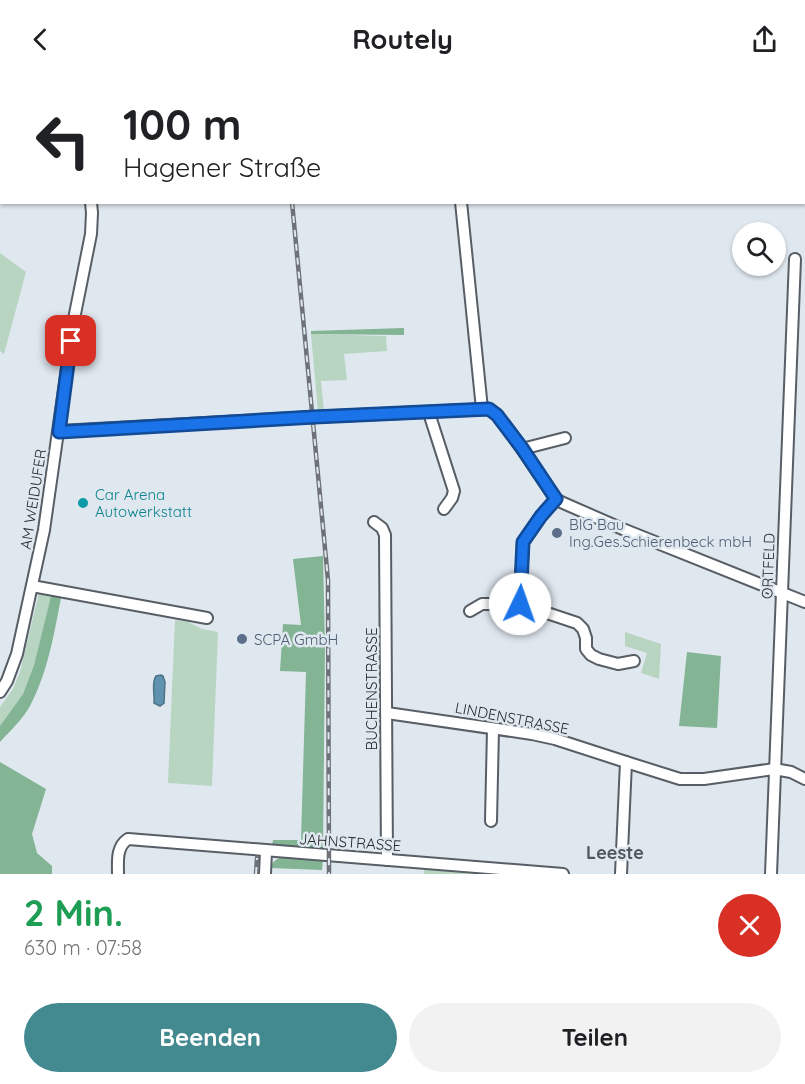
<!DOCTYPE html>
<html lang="de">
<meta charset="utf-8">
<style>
body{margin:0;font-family:Quicksand,sans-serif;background:#f2f2f2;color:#202124;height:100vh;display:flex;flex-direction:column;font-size:22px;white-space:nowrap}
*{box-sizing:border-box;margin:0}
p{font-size:20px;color:#757577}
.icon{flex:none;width:33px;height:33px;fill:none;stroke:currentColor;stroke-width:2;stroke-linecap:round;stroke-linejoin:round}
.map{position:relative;height:796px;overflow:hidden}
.sheet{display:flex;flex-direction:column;background:#fff;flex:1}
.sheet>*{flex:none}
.banner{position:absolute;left:0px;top:0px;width:806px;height:126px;box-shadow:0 2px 4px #0004;background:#fff;color:#202124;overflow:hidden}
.controls{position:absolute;left:732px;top:144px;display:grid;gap:12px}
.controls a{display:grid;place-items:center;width:54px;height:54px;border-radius:50%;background:#fff;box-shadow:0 2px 4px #0004;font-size:30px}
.pin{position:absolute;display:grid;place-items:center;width:51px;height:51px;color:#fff;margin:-26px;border-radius:12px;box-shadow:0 3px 9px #0006}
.me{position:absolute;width:66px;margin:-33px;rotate:3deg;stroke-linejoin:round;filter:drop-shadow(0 0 4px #0008)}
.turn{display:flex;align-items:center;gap:21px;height:126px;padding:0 24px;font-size:27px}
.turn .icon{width:78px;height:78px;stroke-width:2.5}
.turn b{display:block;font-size:42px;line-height:51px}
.round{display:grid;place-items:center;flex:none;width:63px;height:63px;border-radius:32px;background:#f2f2f2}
.overview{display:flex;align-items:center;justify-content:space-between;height:102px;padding:0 24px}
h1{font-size:36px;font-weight:700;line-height:45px;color:#1e9e55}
.cta{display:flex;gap:12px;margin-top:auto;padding:12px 24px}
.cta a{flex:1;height:69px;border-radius:36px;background:#428a90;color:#fff;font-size:24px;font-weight:700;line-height:69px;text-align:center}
.cta a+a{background:#f2f2f2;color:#202124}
header{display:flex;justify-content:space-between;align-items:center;height:78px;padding:0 24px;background:#fff;font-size:27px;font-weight:700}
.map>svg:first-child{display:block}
</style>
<header><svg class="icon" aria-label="back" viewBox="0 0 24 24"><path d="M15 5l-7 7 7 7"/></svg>Routely<svg class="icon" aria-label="share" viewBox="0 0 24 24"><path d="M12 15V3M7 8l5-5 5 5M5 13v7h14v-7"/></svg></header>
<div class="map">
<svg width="805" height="796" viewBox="0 0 805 796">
<rect width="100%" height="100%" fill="#dfe7ef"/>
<!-- green -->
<g fill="#b8d5c1">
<polygon points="0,175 26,194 4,276 0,273"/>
<polygon points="311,256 386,258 387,273 344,276 347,302 321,303 324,334 318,334"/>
<polygon points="39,515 51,518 34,587 23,616 0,648 0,629 13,611 20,594"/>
<polygon points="175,542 188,544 202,551 218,554 212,708 168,705"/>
<polygon points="625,554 661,566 659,601 641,595 647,575 625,568"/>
<polygon points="424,790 510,796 424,796"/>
</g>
<!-- forest -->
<g fill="#83b494">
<polygon points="404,250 404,257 311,256 311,253"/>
<polygon points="323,478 325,569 323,772 272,767 273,762 301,762 306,594 280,593 283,546 301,547 293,481"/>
<path d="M51,518L61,520C54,556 48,594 30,628C23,641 10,653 0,664V648L23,616L34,587Z"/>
<polygon points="687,574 721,578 717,650 679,648"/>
<polygon points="0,684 46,711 32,756 37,775 52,788 52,796 0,796"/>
<path d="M286,778L323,781L322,792L270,790C273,782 278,780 286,778Z"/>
</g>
<!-- water -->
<path fill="#5e92ae" stroke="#4e7388" stroke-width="1.5" d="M161,597L163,598L165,604L164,625L160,628L154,625C155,617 151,604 156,598Z"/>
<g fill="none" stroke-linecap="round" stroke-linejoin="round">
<!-- minor casing -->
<g stroke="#575e65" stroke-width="14">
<g id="minor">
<polyline points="69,0 70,2"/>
<polyline points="449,0 449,2"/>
<polyline points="461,124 482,331"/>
<polyline points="429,335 454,413 452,420 444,431"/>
<polyline points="59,353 314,339 489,331 497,337 522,371 556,421 561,424 625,452 805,524"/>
<polyline points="522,371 565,360"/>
<polyline points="374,444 382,450 385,457 387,782"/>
<polyline points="32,508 207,540"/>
<polyline points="520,526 577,545 583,551 586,560 586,571 591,577 599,581 618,586 634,583"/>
<polyline points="470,533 482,526 520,526 523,464 541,438 556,421"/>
<polyline points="0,614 7,603 17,576 44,452 74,241 91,156 92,135 91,124"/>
<polyline points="387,635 532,656 555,661 626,684 621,796"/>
<polyline points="626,684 680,701 704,701 774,691 791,694 805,701"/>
<polyline points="491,743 493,651"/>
<path d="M118,796C118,783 116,769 128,761L563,796"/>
<polyline points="265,796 266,773"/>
<polyline points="771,796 795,181"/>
</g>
</g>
<!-- minor -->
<use href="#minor" stroke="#fff" stroke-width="10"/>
<!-- rail casing -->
<g stroke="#6e7277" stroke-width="4.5">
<g id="rail">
<polyline points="280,0 280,2"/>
<polyline points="292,124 328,502 329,796"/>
<polyline points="256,796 257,780"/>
</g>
</g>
<!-- rail -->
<use href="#rail" stroke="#dfe7ef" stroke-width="2" stroke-dasharray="7" stroke-linecap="butt"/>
</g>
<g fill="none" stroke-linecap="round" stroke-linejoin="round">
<!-- route casing -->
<g stroke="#114b97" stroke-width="15">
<polyline id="route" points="71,263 59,354 314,339 489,331 497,337 522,370 556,421 541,438 523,464 520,526"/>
</g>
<!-- route -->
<use href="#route" stroke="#1a73e8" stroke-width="10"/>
</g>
<!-- markers -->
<circle fill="#0f9aa8" stroke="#dfe7ef" stroke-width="2" cx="83" cy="425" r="6"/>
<g fill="#5c6f8a" stroke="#dfe7ef" stroke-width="2">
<circle cx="557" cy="455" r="6"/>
<circle cx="242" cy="561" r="6"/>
</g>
<g text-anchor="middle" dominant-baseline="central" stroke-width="5" stroke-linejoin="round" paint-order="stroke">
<!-- culture labels -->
<g font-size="15" fill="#0d838f" stroke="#dfe7ef" text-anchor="start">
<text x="95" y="416">Car Arena<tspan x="95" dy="17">Autowerkstatt</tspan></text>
</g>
<!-- street labels -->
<g font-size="15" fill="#282b2e" stroke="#dfe7ef">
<text transform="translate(33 421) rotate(-81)">AM WEIDUFER</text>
<text transform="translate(768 488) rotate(-88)">ORTFELD</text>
<text transform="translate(371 611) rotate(-90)">BUCHENSTRASSE</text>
<text transform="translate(512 640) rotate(11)">LINDENSTRASSE</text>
<text transform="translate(350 764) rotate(4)">JAHNSTRASSE</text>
</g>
<!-- service labels -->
<g font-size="15" fill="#4e5e75" stroke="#dfe7ef" text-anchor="start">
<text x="569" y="446">BIG Bau<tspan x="569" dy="17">Ing.Ges.Schierenbeck mbH</tspan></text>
<text x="254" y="561">SCPA GmbH</text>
</g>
<!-- quarter labels -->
<g font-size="18" font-weight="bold" fill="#4f565d" stroke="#dfe7ef">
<text x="615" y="774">Leeste</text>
</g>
</g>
</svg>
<div class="controls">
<a><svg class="icon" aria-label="search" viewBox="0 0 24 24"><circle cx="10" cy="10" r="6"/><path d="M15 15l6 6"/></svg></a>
</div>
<div class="pin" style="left:71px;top:263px;background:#d93025"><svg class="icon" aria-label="arrive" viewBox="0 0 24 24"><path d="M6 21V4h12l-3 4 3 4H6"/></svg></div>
<svg class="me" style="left:520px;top:526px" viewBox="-20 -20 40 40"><circle r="19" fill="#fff"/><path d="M0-13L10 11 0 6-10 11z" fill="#1a73e8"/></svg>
<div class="banner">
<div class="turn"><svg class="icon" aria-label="left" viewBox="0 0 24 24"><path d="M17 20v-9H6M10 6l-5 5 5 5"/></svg><div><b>100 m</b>Hagener Straße</div></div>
</div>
</div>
<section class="sheet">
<div class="overview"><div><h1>2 Min.</h1><p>630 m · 07:58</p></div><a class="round" style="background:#d93025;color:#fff"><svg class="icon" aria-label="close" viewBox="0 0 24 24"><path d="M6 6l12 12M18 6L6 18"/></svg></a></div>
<div class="cta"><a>Beenden</a><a>Teilen</a></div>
</section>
